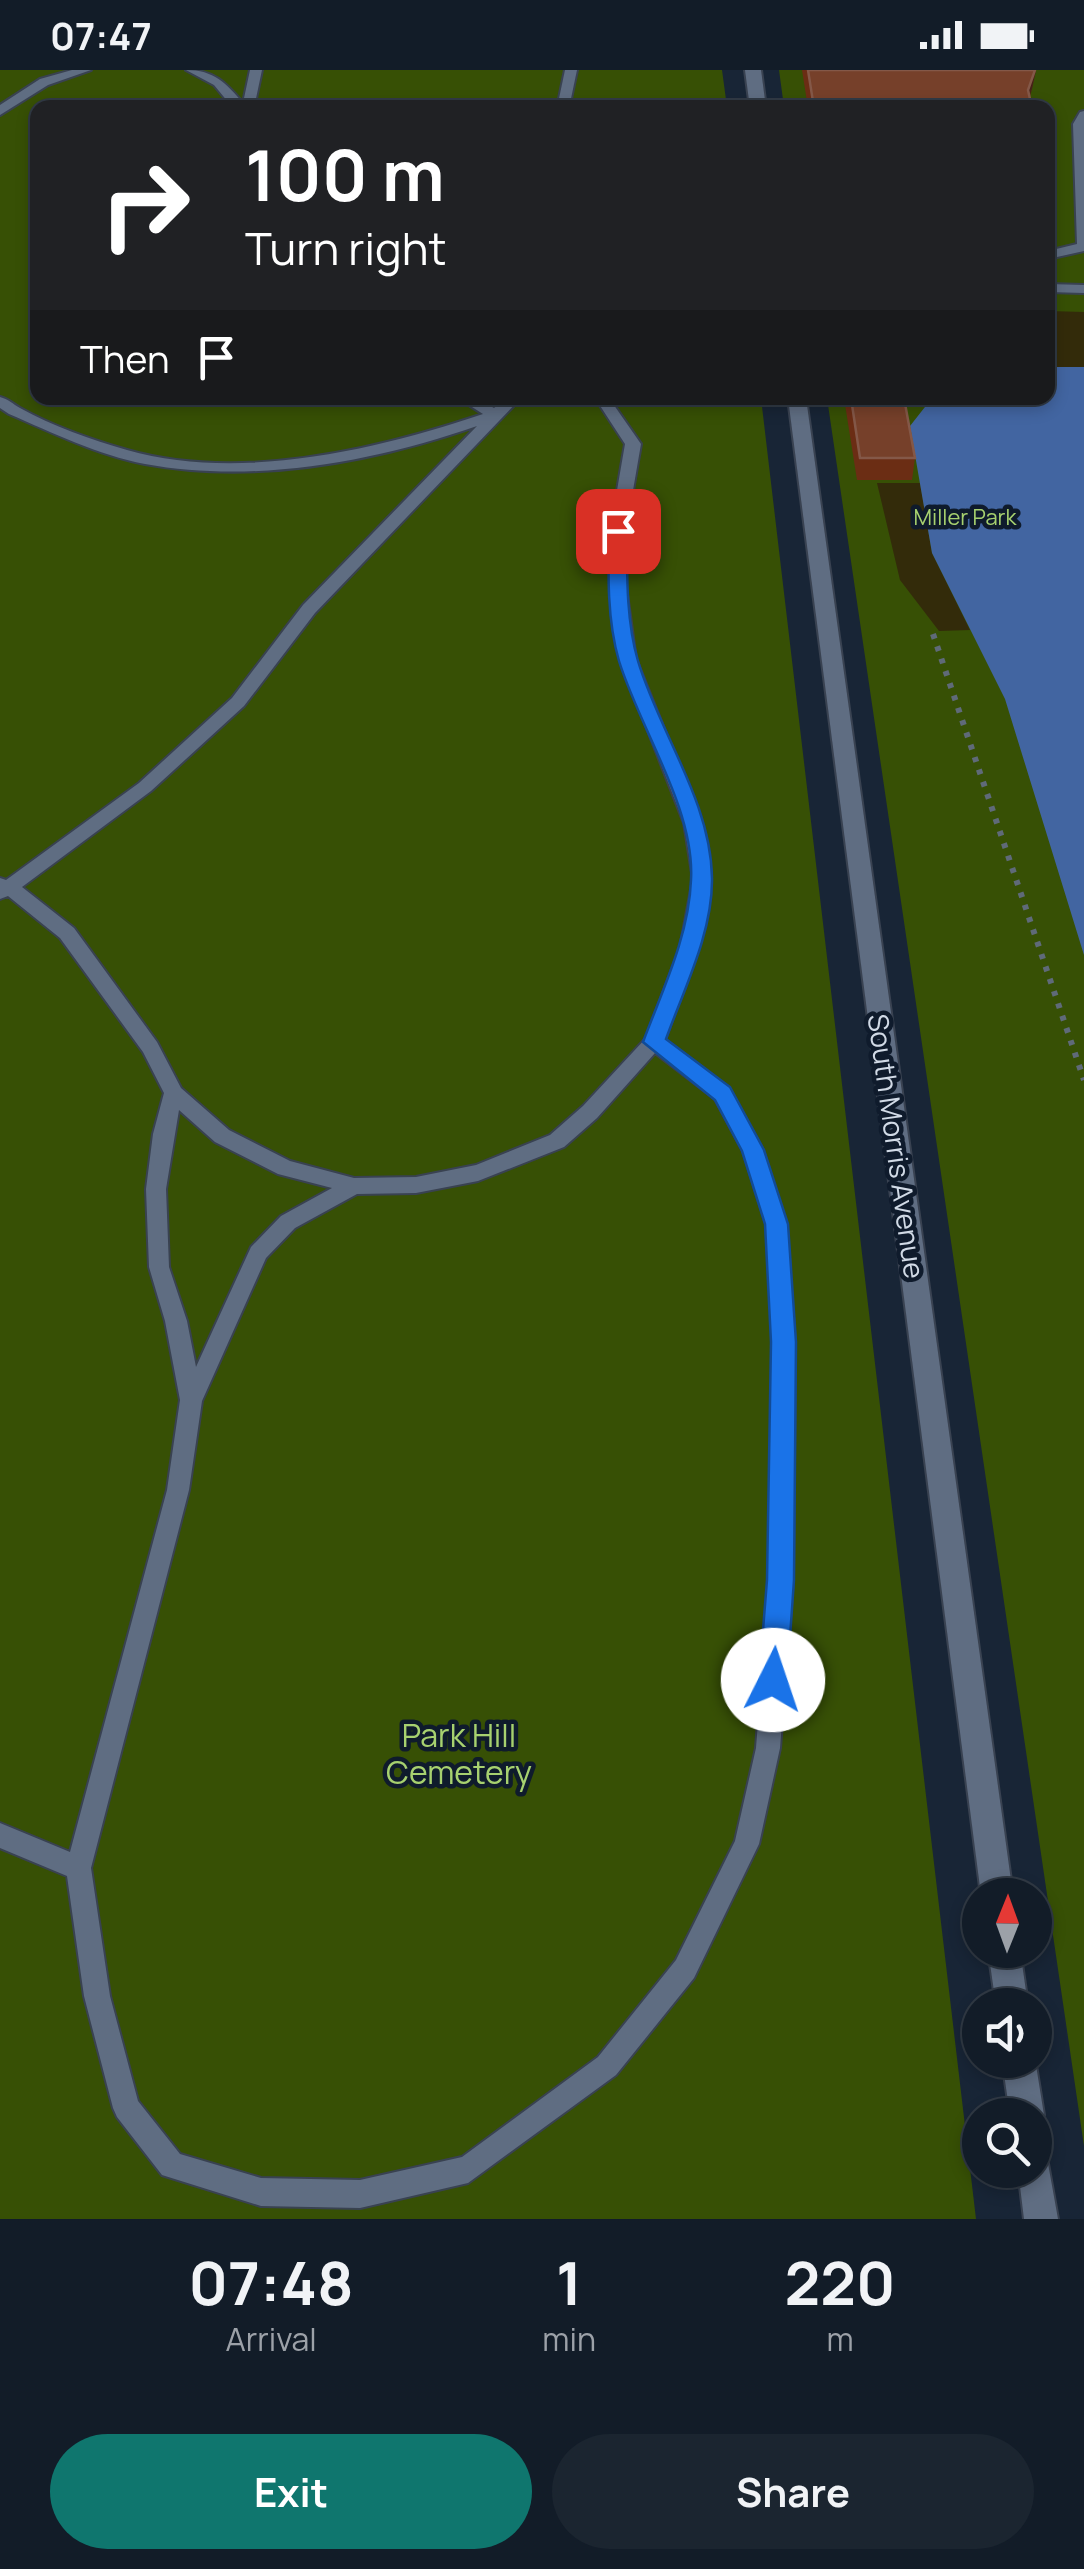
<!DOCTYPE html>
<style>
body{margin:0;font-family:Manrope,sans-serif;background:#1b2530;color:#f1f3f6;height:100vh;display:flex;flex-direction:column;font-size:38px;white-space:nowrap}
*{box-sizing:border-box;margin:0}
p{font-size:32px;color:#9ca1a8}
.icon{flex:none;width:55px;height:55px;fill:none;stroke:currentColor;stroke-width:2;stroke-linecap:round;stroke-linejoin:round}
.map{position:relative;height:2149px;overflow:hidden}
.side{display:flex;flex-direction:column;background:#121c28;flex:1}
.side>*{flex:none}
.top-card{position:absolute;left:30px;top:30px;width:1025px;height:305px;border-radius:20px;box-shadow:0 5px 15px #0003,0 0 0 2px #313a45;background:#202124;color:#fff;overflow:hidden}
.needle{width:65px;rotate:1deg}
.fabs{position:absolute;left:962px;top:1808px;display:grid;gap:20px}
.fabs a{display:grid;place-items:center;width:90px;height:90px;border-radius:50%;background:#121c28;box-shadow:0 5px 15px #0003,0 0 0 2px #313a45;font-size:50px}
.pin{position:absolute;display:grid;place-items:center;width:85px;height:85px;color:#fff;margin:-42px;border-radius:20px;box-shadow:0 5px 15px #0006}
.me{position:absolute;width:110px;margin:-55px;rotate:4deg;stroke-linejoin:round;filter:drop-shadow(0 0 8px #0008)}
.turn{display:flex;align-items:center;gap:35px;height:210px;padding:0 50px;font-size:45px}
.turn .icon{width:130px;height:130px;stroke-width:2.5}
.turn b{display:block;font-size:70px;line-height:85px}
.then{display:flex;align-items:center;height:95px;padding:0 50px;background:#0003;gap:20px;font-size:38px}
.eta{display:flex;justify-content:space-evenly;align-items:center;height:170px;text-align:center}
.eta b{font-size:60px;font-weight:700;line-height:70px}
.cta{display:flex;gap:20px;margin-top:auto;padding:20px 50px}
.cta a{flex:1;height:115px;border-radius:60px;background:#0f766e;color:#fff;font-size:40px;font-weight:700;line-height:115px;text-align:center}
.cta a+a{background:#1b2530;color:#f1f3f6}
.status{display:flex;justify-content:space-between;align-items:center;height:70px;padding:0 50px;background:#121c28;direction:ltr}
.status svg{height:28px;fill:currentColor}
.map>svg:first-child{display:block}
</style>
<div class="status"><b>07:47</b><svg viewBox="0 0 49 12"><path d="M0 12V9h3v3zM5 12V6h3v6zM10 12V3h3v9zM15 12V0h3v12zM26 1h20v11H26zM47 4h2v5h-2z"/></svg></div>
<div class="map">
<svg width="1084" height="2149" viewBox="0 0 1084 2149">
<rect width="100%" height="100%" fill="#182536"/>
<!-- green -->
<g fill="#375005">
<polygon points="0,0 722,0 727,37 38,38 38,328 761,328 976,2149 0,2149"/>
<polygon points="779,0 1084,0 1084,2076 827,328 1048,328 1048,38 784,37"/>
</g>
<!-- sand -->
<g fill="#332b0a">
<polygon points="1048,241 1084,242 1084,297 1048,297"/>
<polygon points="877,413 920,413 932,483 970,560 939,561 900,510"/>
</g>
<!-- water -->
<polygon fill="#4265a1" points="1048,297 1084,297 1084,885 1005,629 932,483 910,356 932,328 1048,328"/>
<g fill="none" stroke-linecap="round" stroke-linejoin="round">
<!-- lane casing -->
<g stroke="#394251" stroke-width="4">
<g id="lane">
<polygon points="72,0 91,0 48,15 0,45 0,35 40,9"/>
<path d="M186,0C214,0 226,13 243,33L250,0H262L254,38H233L214,15Z"/>
<polygon points="565,0 577,0 569,38 557,38"/>
<polygon points="1084,41 1084,181 1048,189 1048,181 1077,174 1073,54 1080,42"/>
<polygon points="1048,214 1084,215 1084,223 1048,222"/>
<path d="M0,327C8,329 13,334 20,338C52,356 92,370 127,380C239,412 377,380 483,344L458,328H475L494,338L506,328H521L315,543L244,636L151,721L22,817L74,858L157,972L181,1018L229,1060L290,1091L354,1108L416,1107L476,1095L550,1065L583,1036L646,968L680,878L693,809L684,753L620,589L610,517V461L625,374L595,328H609L641,374L626,461V517L636,589L702,753L711,809L698,878L665,970L729,1019L763,1080L786,1154L795,1272L793,1510L780,1678L759,1774L694,1908L616,2005L468,2113L360,2138L261,2136L162,2105L117,2047L113,2038L84,1926L67,1806L0,1778V1753L70,1782L167,1420L180,1330L165,1251L149,1197L146,1119L153,1064L164,1023L143,982L60,868L8,826L0,829V808L6,810L139,713L232,628L303,535L477,356C373,392 255,414 145,394C98,385 53,363 9,344L0,338ZM655,983L715,1029L743,1081L766,1154L773,1272L769,1510L756,1678L735,1771L676,1890L598,1987L462,2087L360,2110L261,2108L180,2084L138,2031L110,1926L91,1798L189,1420L202,1331L266,1188L295,1158L357,1124L416,1123L478,1111L564,1077L597,1048ZM179,1040L215,1072L278,1104L332,1118L281,1146L251,1177L196,1297L187,1251L169,1197L166,1119Z"/>
</g>
</g>
<!-- secondary casing -->
<g stroke="#394251" stroke-width="4">
<g id="secondary">
<polygon points="745,0 761,0 766,38 750,38"/>
<polygon points="788,328 806,328 1013,1825 981,1825"/>
<polygon points="988,1880 1020,1880 1028,1935 996,1935"/>
<polygon points="1035,1989 1044,2045 1035,2059 1035,2045 1010,2045 1002,1990"/>
<polygon points="1035,2083 1047,2088 1058,2149 1024,2149 1018,2100 1035,2100"/>
</g>
</g>
<!-- path -->
<polyline stroke="#5f6a79" stroke-width="6" stroke-dasharray="5 8" stroke-linecap="butt" points="933,564 1084,1010"/>
<!-- lane -->
<use href="#lane" fill="#5f6d82" fill-rule="evenodd"/>
<!-- secondary -->
<use href="#secondary" fill="#5f6d82" fill-rule="evenodd"/>
</g>
<!-- wall -->
<g fill="#6b2d14">
<polygon points="802,0 1036,0 1030,27 1032,38 808,38"/>
<polygon points="844,328 904,328 915,388 912,410 857,410"/>
</g>
<!-- shaded-wall -->
<polygon fill="#452218" points="1036,0 1032,19 1026,38 1028,20"/>
<!-- building -->
<g fill="#76402a" stroke="#845848" stroke-width="2.5">
<polygon points="808,0 1035,0 1028,20 1032,38 814,38"/>
<polygon points="851,328 904,328 915,388 860,388"/>
</g>
<!-- route -->
<path fill="#1a73e8" stroke="#114b97" stroke-width="2.5" d="M618,456L627,461C627,504 626,550 638,591C659,662 711,731 712,808C713,862 684,919 666,969L730,1017L764,1080L788,1154L796,1272L794,1510L787,1610L783,1620L773,1623L763,1620L759,1610L767,1510L771,1272L765,1154L742,1081L715,1030L643,972C662,921 689,866 691,810C695,739 640,659 619,591C607,550 608,504 609,461Z"/>
<g text-anchor="middle" dominant-baseline="central" stroke-width="9" stroke-linejoin="round" paint-order="stroke">
<!-- far-park labels -->
<g font-size="22" fill="#a7d16f" stroke="#0f1b2c">
<text x="965" y="447">Miller Park</text>
</g>
<!-- street labels -->
<g font-size="28" fill="#d1dae6" stroke="#0f1b2c">
<text transform="translate(897 1076) rotate(82)">South Morris Avenue</text>
</g>
<!-- near-park labels -->
<g font-size="32" fill="#a7d16f" stroke="#0f1b2c">
<text x="459" y="1665">Park Hill<tspan x="459" dy="37">Cemetery</tspan></text>
</g>
</g>
</svg>
<div class="fabs">
<a><svg class="needle" viewBox="-14 -14 28 28"><path d="M0-13l5 13h-10z" fill="#e53935"/><path d="M0 13l5-13h-10z" fill="#9ca1a8"/></svg></a>
<a><svg class="icon" aria-label="sound" viewBox="0 0 24 24"><path d="M4 9h4l5-4v14l-5-4H4zM17 9q2 3 0 6"/></svg></a>
<a><svg class="icon" aria-label="search" viewBox="0 0 24 24"><circle cx="10" cy="10" r="6"/><path d="M15 15l6 6"/></svg></a>
</div>
<div class="pin" style="left:618px;top:461px;background:#d93025"><svg class="icon" aria-label="arrive" viewBox="0 0 24 24"><path d="M6 21V4h12l-3 4 3 4H6"/></svg></div>
<svg class="me" style="left:773px;top:1610px" viewBox="-20 -20 40 40"><circle r="19" fill="#fff"/><path d="M0-13L10 11 0 6-10 11z" fill="#1a73e8"/></svg>
<div class="top-card">
<div class="turn"><svg class="icon" aria-label="right" viewBox="0 0 24 24"><path d="M7 20v-9h11M14 6l5 5-5 5"/></svg><div><b>100 m</b>Turn right</div></div>
<div class="then">Then<svg class="icon" aria-label="arrive" viewBox="0 0 24 24"><path d="M6 21V4h12l-3 4 3 4H6"/></svg></div>
</div>
</div>
<section class="side">
<div class="eta">
<div><b>07:48</b><p>Arrival</p></div>
<div><b>1</b><p>min</p></div>
<div><b>220</b><p>m</p></div>
</div>
<div class="cta"><a>Exit</a><a>Share</a></div>
</section>
